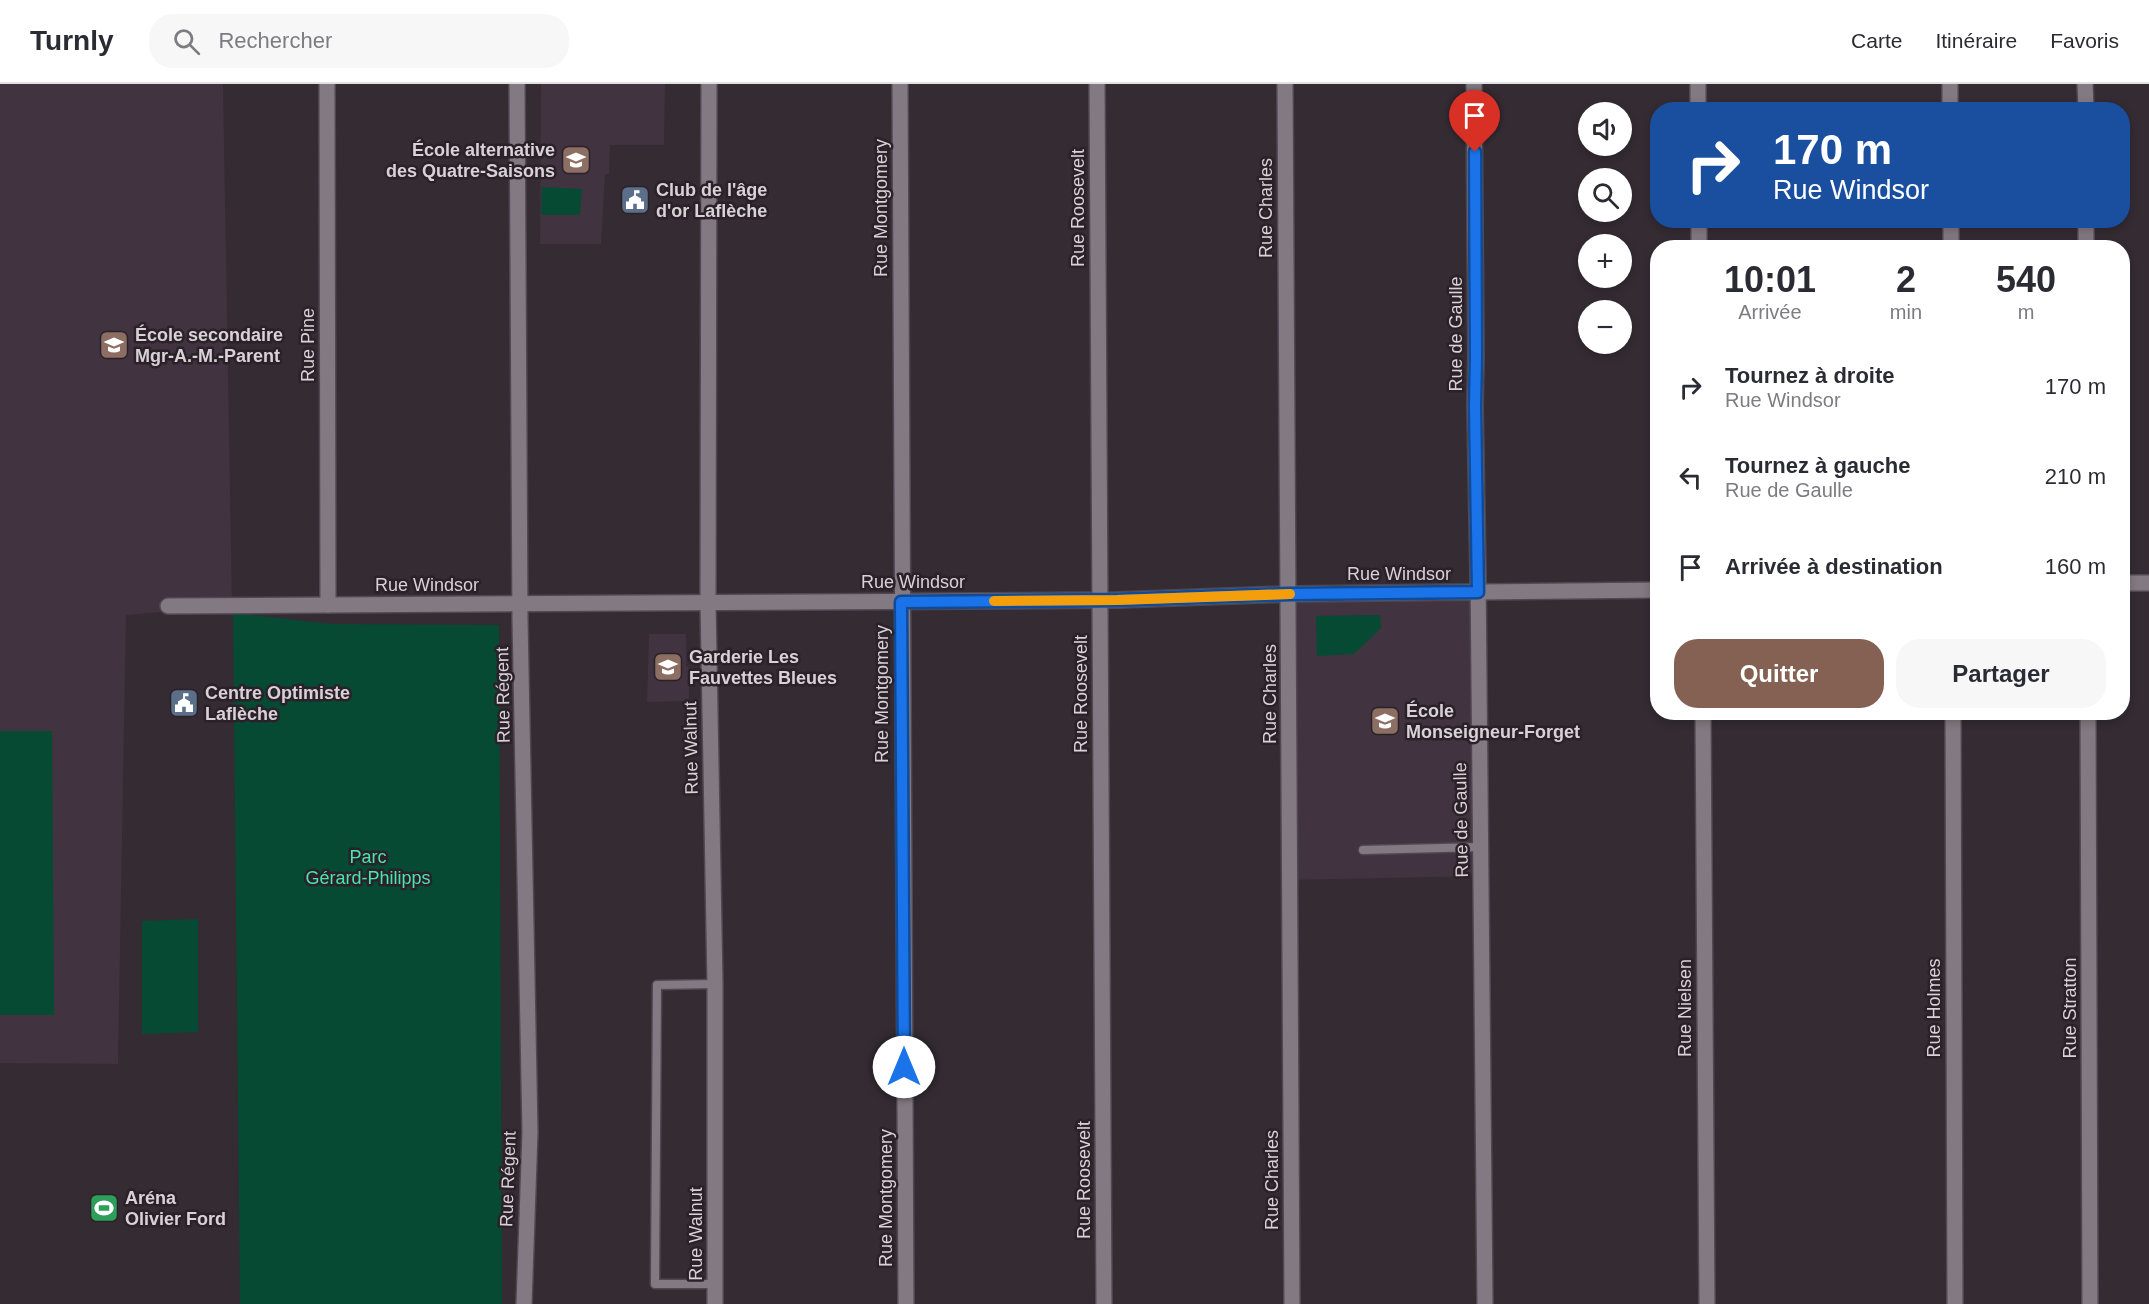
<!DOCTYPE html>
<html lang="fr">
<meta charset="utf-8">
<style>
body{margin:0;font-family:Arial,sans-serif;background:#f7f7f7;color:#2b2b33;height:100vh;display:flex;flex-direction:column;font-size:22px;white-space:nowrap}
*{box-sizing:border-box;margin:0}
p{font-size:20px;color:#7c7c81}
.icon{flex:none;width:33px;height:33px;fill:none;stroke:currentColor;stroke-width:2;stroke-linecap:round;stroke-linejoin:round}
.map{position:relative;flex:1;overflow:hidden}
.drawer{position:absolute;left:1650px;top:156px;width:480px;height:480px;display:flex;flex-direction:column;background:#fff;border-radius:24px;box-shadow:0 3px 9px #0003}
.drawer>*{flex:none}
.guide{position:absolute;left:1650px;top:18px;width:480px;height:126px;border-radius:24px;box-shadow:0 3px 9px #0003;background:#1a4fa0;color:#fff;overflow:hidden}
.fabs{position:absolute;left:1578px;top:18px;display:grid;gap:12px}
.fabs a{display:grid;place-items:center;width:54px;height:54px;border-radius:50%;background:#fff;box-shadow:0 3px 9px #0003;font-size:30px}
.pin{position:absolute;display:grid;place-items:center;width:51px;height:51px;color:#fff;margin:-62px -26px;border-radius:50% 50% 50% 0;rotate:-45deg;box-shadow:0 0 6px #0007}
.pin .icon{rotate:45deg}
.me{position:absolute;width:66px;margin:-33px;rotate:0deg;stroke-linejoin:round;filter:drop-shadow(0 0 4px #0008)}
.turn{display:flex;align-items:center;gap:21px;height:126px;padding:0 24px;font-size:27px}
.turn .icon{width:78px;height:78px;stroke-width:2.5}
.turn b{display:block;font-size:42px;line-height:51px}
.eta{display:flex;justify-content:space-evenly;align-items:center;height:102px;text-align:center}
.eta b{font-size:36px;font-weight:700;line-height:42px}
.primary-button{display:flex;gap:12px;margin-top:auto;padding:12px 24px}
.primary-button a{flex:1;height:69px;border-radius:24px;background:#846152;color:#fff;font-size:24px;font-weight:700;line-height:69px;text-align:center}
.primary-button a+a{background:#f7f7f7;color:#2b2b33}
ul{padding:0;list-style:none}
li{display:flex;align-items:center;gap:18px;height:90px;padding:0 24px}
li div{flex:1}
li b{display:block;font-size:22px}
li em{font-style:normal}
header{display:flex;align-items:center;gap:36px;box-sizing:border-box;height:84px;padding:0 30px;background:#fff;border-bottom:2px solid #e1e1e2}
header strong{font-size:28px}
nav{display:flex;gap:33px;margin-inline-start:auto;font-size:21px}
.search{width:420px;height:54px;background:#f7f7f7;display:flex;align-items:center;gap:15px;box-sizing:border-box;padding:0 21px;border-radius:24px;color:#7c7c81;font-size:22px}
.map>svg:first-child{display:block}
</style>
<header>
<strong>Turnly</strong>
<div class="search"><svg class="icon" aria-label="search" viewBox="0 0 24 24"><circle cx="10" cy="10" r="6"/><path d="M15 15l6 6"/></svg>Rechercher</div>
<nav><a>Carte</a><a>Itinéraire</a><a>Favoris</a></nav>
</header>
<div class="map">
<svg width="2149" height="1220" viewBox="0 0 2149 1220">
<rect width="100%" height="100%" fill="#342b33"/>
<!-- built -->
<g fill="#41333f">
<polygon points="0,0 223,0 232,522 126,531 118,980 0,979"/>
<polygon points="541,0 665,0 664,61 610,61 609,90 605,90 601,160 540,160"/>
<polygon points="1478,508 1482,792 1290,796 1289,510"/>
<polygon points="649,550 686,550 686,582 689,584 689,617 647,618"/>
</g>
<!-- green -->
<g fill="#064a34">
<polygon points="542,103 582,105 580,131 541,131"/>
<polygon points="233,529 331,540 499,541 502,1220 240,1220"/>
<polygon points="1380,531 1381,544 1354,570 1317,572 1316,532"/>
<polygon points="0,647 52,647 54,931 0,931"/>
<polygon points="198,835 198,948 142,950 142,837"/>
</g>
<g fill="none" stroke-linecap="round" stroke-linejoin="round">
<!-- service casing -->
<g stroke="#504850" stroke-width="11">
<g id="service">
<polyline points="1363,766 1481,763"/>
<polyline points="715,900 657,901 655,1200 715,1200"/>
</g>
</g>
<!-- minor casing -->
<g stroke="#504850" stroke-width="18">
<g id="minor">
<polyline points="327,0 328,521"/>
<polyline points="517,0 520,535 530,1048 524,1220"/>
<polyline points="709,0 708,519 715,900 715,1220"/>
<polyline points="900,0 906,1220"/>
<polyline points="1097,0 1104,1220"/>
<polyline points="1285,0 1292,1220"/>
<polyline points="1474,0 1476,272 1475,322 1478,491 1485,1220"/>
<polyline points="1698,0 1698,26"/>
<polyline points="1950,0 1950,26"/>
<polyline points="2085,0 2086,26"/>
<polyline points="1699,136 1699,164"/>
<polyline points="1951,136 1951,164"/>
<polyline points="2086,136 2086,164"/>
<polyline points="2122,499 2149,499"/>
<polyline points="168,522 1117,516 1289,510 1658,506"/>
<polyline points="1703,628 1707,1220"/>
<polyline points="1953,628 1955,1220"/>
<polyline points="2088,628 2090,1220"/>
</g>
</g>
<!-- service -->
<use href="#service" stroke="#837982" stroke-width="8"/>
<!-- minor -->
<use href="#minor" stroke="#837982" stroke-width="15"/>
</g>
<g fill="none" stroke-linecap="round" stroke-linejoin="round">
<!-- route casing -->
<g stroke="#114b97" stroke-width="15">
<polyline id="route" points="904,983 901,518 1117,516 1289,510 1478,508 1475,322 1476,272 1475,68"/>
</g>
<!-- route -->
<use href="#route" stroke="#1a73e8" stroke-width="10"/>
<!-- slow -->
<polyline stroke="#f59e0b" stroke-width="10" points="994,517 1117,516 1290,510"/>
</g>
<!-- icons -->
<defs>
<g id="school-square" transform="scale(1.5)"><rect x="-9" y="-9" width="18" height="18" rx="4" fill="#8d6e63" stroke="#2a2129"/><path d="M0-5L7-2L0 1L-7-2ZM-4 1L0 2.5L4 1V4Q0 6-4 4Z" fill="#fff"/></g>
<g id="civic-square" transform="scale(1.5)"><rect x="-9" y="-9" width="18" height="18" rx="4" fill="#5c6f8a" stroke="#2a2129"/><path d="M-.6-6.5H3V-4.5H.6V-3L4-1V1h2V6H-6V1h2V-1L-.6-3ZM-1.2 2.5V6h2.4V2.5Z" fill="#fff"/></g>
<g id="stadium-square" transform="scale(1.5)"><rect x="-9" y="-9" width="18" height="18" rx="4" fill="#2e9e5b" stroke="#2a2129"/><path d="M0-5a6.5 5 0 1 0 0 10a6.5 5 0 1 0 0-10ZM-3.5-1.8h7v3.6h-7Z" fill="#fff"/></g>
</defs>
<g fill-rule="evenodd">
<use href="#school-square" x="576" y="76"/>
<use href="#civic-square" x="635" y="116"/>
<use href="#school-square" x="114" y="261"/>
<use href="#school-square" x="668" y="583"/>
<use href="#civic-square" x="184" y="619"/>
<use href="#school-square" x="1385" y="637"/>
<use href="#stadium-square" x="104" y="1124"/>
</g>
<g text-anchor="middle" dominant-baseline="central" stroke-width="5" stroke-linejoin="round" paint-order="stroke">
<!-- poi labels -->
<g font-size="18" font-weight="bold" fill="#d8d2d7" stroke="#2a2129" text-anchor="start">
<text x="555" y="66" text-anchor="end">École alternative<tspan x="555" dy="21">des Quatre-Saisons</tspan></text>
<text x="656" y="106">Club de l'âge<tspan x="656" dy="21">d'or Laflèche</tspan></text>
<text x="135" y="251">École secondaire<tspan x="135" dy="21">Mgr-A.-M.-Parent</tspan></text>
<text x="689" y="573">Garderie Les<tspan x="689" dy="21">Fauvettes Bleues</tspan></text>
<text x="205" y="609">Centre Optimiste<tspan x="205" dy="21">Laflèche</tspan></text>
<text x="1406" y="627">École<tspan x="1406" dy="21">Monseigneur-Forget</tspan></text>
<text x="125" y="1114">Aréna<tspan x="125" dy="21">Olivier Ford</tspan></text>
</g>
<!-- street labels -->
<g font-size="18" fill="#d8d2d7" stroke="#2a2129">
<text transform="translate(881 124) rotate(-90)">Rue Montgomery</text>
<text transform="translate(1078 124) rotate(-90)">Rue Roosevelt</text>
<text transform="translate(1266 124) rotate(-90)">Rue Charles</text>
<text transform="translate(1456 250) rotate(-90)">Rue de Gaulle</text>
<text transform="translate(308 261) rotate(-90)">Rue Pine</text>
<text x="1399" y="490">Rue Windsor</text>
<text x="913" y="498">Rue Windsor</text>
<text x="427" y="501">Rue Windsor</text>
<text transform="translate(882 610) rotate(-90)">Rue Montgomery</text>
<text transform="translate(1081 610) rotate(-90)">Rue Roosevelt</text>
<text transform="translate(1270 610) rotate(-90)">Rue Charles</text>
<text transform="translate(503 611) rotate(-91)">Rue Régent</text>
<text transform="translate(691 664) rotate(-91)">Rue Walnut</text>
<text transform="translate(1461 736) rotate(-91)">Rue de Gaulle</text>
<text transform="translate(1685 924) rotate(-90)">Rue Nielsen</text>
<text transform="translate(1934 924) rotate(-90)">Rue Holmes</text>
<text transform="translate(2070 924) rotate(-90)">Rue Stratton</text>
<text transform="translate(508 1095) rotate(-88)">Rue Régent</text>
<text transform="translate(1084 1096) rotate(-90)">Rue Roosevelt</text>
<text transform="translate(1272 1096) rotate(-90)">Rue Charles</text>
<text transform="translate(886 1114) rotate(-90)">Rue Montgomery</text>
<text transform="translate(696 1150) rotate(-90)">Rue Walnut</text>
</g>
<!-- park labels -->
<g font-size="18" fill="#48e5ad" stroke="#2a2129">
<text x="368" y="773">Parc<tspan x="368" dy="21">Gérard-Philipps</tspan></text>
</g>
</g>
</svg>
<div class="fabs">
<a><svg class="icon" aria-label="sound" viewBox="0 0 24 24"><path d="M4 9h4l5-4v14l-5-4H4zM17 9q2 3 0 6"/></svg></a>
<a><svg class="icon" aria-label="search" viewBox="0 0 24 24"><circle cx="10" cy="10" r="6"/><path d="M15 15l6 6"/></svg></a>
<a>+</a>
<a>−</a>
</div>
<div class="pin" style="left:1475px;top:68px;background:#d93025"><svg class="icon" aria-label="arrive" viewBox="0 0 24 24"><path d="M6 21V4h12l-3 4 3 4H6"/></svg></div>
<svg class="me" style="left:904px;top:983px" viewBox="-20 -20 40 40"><circle r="19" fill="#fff"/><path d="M0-13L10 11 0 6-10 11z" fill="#1a73e8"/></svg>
<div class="guide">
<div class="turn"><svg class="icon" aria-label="right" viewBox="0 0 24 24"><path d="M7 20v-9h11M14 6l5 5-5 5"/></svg><div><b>170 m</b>Rue Windsor</div></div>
</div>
<section class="drawer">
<div class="eta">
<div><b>10:01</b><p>Arrivée</p></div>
<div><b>2</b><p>min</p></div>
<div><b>540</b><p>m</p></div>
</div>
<ul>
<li><svg class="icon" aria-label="right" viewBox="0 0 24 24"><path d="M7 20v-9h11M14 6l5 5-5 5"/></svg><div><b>Tournez à droite</b><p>Rue Windsor</p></div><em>170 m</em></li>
<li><svg class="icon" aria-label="left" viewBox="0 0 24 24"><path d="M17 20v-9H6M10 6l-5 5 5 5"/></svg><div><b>Tournez à gauche</b><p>Rue de Gaulle</p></div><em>210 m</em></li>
<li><svg class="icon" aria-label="arrive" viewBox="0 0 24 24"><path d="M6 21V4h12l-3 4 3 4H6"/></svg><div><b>Arrivée à destination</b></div><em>160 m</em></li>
</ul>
<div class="primary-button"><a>Quitter</a><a>Partager</a></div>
</section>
</div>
